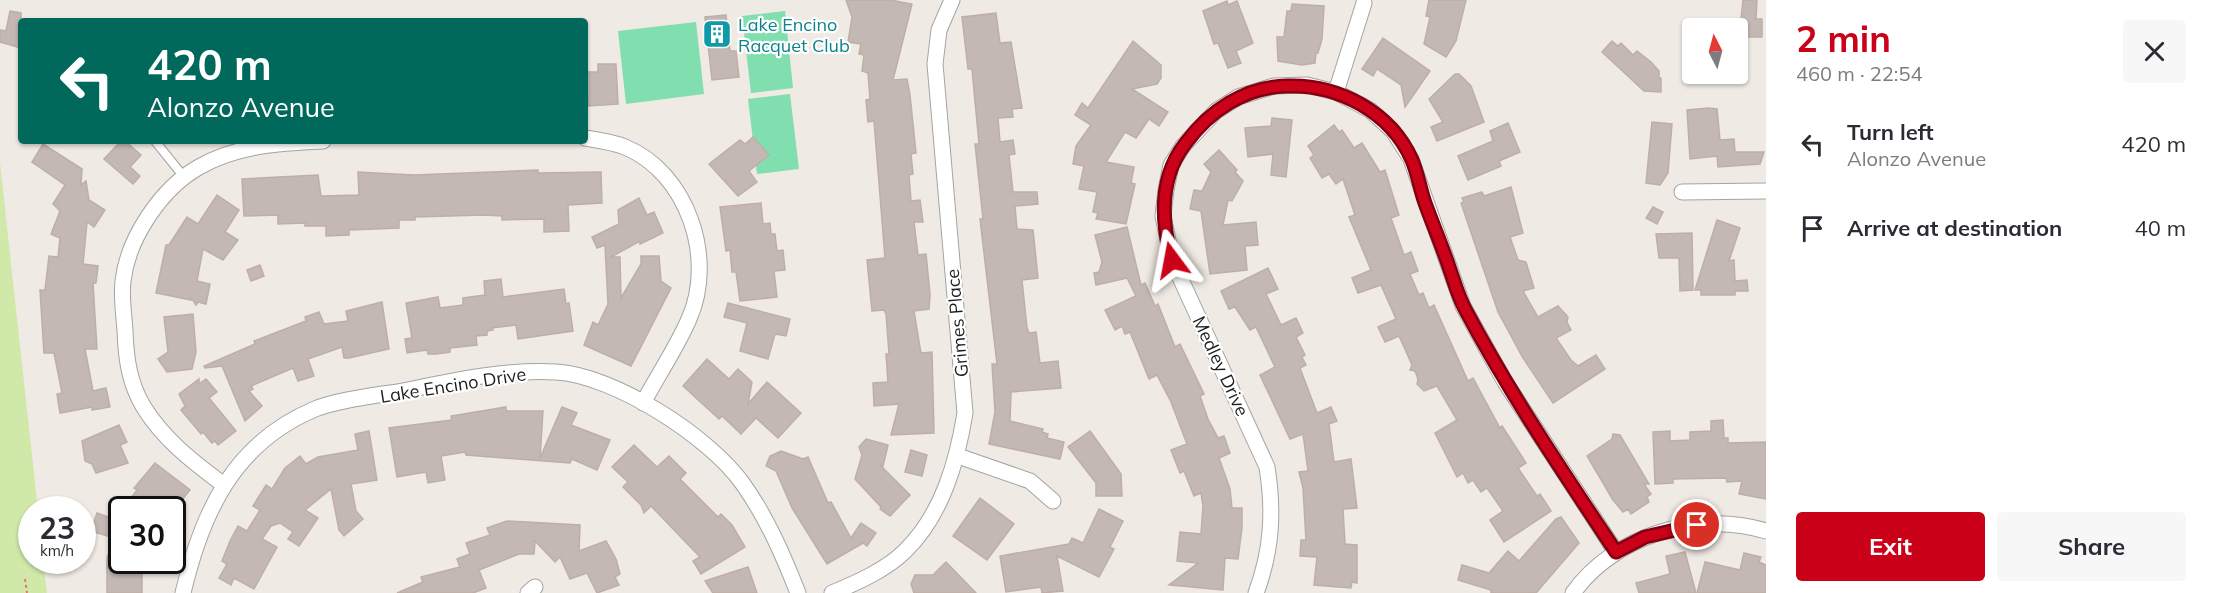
<!DOCTYPE html>
<meta charset="utf-8">
<style>
body{margin:0;font-family:Mulish,sans-serif;background:#f7f7f7;color:#2b2b33;height:100vh;display:flex;flex-direction:column;font-size:22px;white-space:nowrap}
*{box-sizing:border-box;margin:0}
p{font-size:20px;color:#7c7c81}
.icon{flex:none;width:33px;height:33px;fill:none;stroke:currentColor;stroke-width:2;stroke-linecap:round;stroke-linejoin:round}
.map{position:relative;flex:1;overflow:hidden}
.sheet{display:flex;flex-direction:column;background:#fff;width:450px}
.sheet>*{flex:none}
.top-card{position:absolute;left:18px;top:18px;width:570px;height:126px;border-radius:6px;box-shadow:0 2px 4px #0004;background:#00695c;color:#fff;overflow:hidden}
.needle{width:39px;rotate:354deg}
.tools{position:absolute;left:1682px;top:18px;display:grid;gap:12px}
.tools a{display:grid;place-items:center;width:66px;height:66px;border-radius:6px;background:#fff;box-shadow:0 2px 4px #0004;font-size:30px}
.speed{position:absolute;left:18px;top:496px;display:flex;gap:12px;font-size:30px;font-weight:700;text-align:center}
.speed>*{display:grid;place-content:center;width:78px;height:78px;border-radius:50%;background:#fff;box-shadow:0 2px 4px #0004;line-height:1}
.speed small{font-size:15px;font-weight:400}
.speed .limit{border:3px solid #111;border-radius:9px;background:#fff;color:#111}
.pin{position:absolute;display:grid;place-items:center;width:51px;height:51px;color:#fff;margin:-26px;border:3px solid #fff;border-radius:50%;box-shadow:0 2px 6px #0007}
.me{position:absolute;width:66px;margin:-33px;rotate:347deg;stroke-linejoin:round;filter:drop-shadow(0 0 4px #0008)}
.turn{display:flex;align-items:center;gap:21px;height:126px;padding:0 30px;font-size:27px}
.turn .icon{width:78px;height:78px;stroke-width:2.5}
.turn b{display:block;font-size:42px;line-height:51px}
.round{display:grid;place-items:center;flex:none;width:63px;height:63px;border-radius:6px;background:#f7f7f7}
.overview{display:flex;align-items:center;justify-content:space-between;height:102px;padding:0 30px}
h1{font-size:36px;font-weight:700;line-height:45px;color:#cb0019}
.cta{display:flex;gap:12px;margin-top:auto;padding:12px 30px}
.cta a{flex:1;height:69px;border-radius:6px;background:#cb0019;color:#fff;font-size:24px;font-weight:700;line-height:69px;text-align:center}
.cta a+a{background:#f7f7f7;color:#2b2b33}
ul{padding:0;list-style:none}
li{display:flex;align-items:center;gap:18px;height:84px;padding:0 30px}
li div{flex:1}
li b{display:block;font-size:22px}
li em{font-style:normal}
main{display:flex;flex:1;min-height:0}
.map>svg:first-child{display:block}
</style>
<main>
<div class="map">
<svg width="1766" height="593" viewBox="0 0 1766 593">
<rect width="100%" height="100%" fill="#efeae3"/>
<!-- grass -->
<polygon fill="#d0e9a9" points="0,163 38,510 32,510 32,561 43,561 47,593 0,593"/>
<!-- pitch -->
<g fill="#81deaf">
<polygon points="785,11 793,88 751,93 742,16"/>
<polygon points="696,22 704,94 626,104 618,31"/>
<polygon points="790,94 799,169 757,174 748,99"/>
</g>
<!-- building -->
<g fill="#c3b8b3" stroke="#c0aea6" stroke-width="1.5">
<polygon points="846,0 890,0 912,4 893,80 907,79 910,95 916,153 911,154 913,174 909,175 911,201 920,200 923,222 914,222 918,255 926,254 930,294 929,309 914,311 921,353 932,352 934,433 891,435 899,404 874,406 873,383 888,382 886,354 889,354 886,314 884,310 872,311 867,260 885,258 874,121 868,122 866,100 870,99 868,73 862,71 864,55 859,54 861,44 848,42 852,17"/>
<polygon points="1429,0 1466,0 1456,41 1446,57 1424,44 1430,17 1426,16"/>
<polygon points="1743,0 1757,0 1756,19 1762,19 1762,37 1737,37 1737,19 1741,19"/>
<polygon points="1227,1 1228,5 1237,1 1253,43 1236,51 1241,63 1228,68 1218,43 1214,44 1203,11"/>
<polygon points="1292,4 1324,6 1322,39 1318,53 1316,53 1315,63 1302,65 1278,61 1277,37 1284,37 1287,11 1291,11"/>
<polygon points="10,11 21,13 21,48 0,42 0,30 6,31"/>
<polygon points="996,13 1000,43 1011,42 1022,108 1012,109 1013,117 998,118 1000,142 1013,140 1015,154 1009,155 1013,192 1037,192 1038,204 1015,206 1017,229 1033,230 1038,278 1022,280 1027,328 1029,333 1036,332 1040,363 1058,361 1061,388 1011,392 1010,421 1043,429 1042,432 1048,434 1047,438 1064,442 1060,459 989,444 995,412 992,364 997,364 980,219 983,219 975,144 979,144 972,69 968,69 962,17"/>
<polygon points="726,15 730,51 736,51 739,77 712,80 705,17"/>
<polygon points="1383,38 1430,71 1405,107 1401,85 1377,69 1373,76 1362,69"/>
<polygon points="1133,41 1161,65 1161,78 1157,84 1132,89 1168,112 1159,126 1149,119 1136,138 1125,132 1106,162 1134,167 1131,183 1135,184 1126,224 1096,219 1098,213 1093,212 1097,192 1079,189 1084,166 1073,164 1076,146 1091,125 1075,115 1082,103 1088,108"/>
<polygon points="1612,41 1618,46 1621,43 1633,55 1637,51 1651,62 1659,71 1659,78 1661,78 1661,92 1644,91 1602,52"/>
<polygon points="598,64 616,64 618,104 588,106 588,96 585,96 585,72 598,72"/>
<polygon points="1455,74 1459,74 1471,86 1484,122 1437,141 1431,127 1443,122 1429,99"/>
<polygon points="1709,108 1717,109 1720,140 1734,139 1735,152 1764,152 1760,164 1718,167 1717,156 1690,159 1687,110"/>
<polygon points="1272,118 1292,120 1286,177 1271,175 1273,154 1248,157 1245,128 1271,126"/>
<polygon points="1652,122 1672,124 1668,173 1660,185 1646,183"/>
<polygon points="1508,123 1520,152 1499,161 1501,166 1468,180 1458,156 1493,141 1490,131"/>
<polygon points="1334,125 1339,132 1342,130 1354,148 1362,143 1380,172 1385,170 1399,215 1391,218 1404,255 1411,252 1418,271 1410,274 1419,295 1423,293 1429,308 1434,305 1468,381 1473,378 1500,428 1502,426 1526,463 1518,468 1537,496 1540,494 1551,511 1504,542 1490,520 1503,511 1487,488 1481,492 1473,480 1468,483 1463,473 1457,477 1435,433 1457,420 1437,386 1424,391 1417,384 1418,379 1415,371 1410,370 1412,365 1399,336 1385,342 1378,327 1396,319 1381,285 1358,293 1352,278 1371,270 1349,217 1355,215 1343,179 1336,184 1329,174 1322,178 1310,158 1314,155 1308,146"/>
<polygon points="753,137 769,155 749,171 757,182 738,196 709,164 740,140 745,144"/>
<polygon points="121,141 125,141 141,155 130,167 140,176 133,184 104,159"/>
<polygon points="43,144 82,169 81,185 86,181 89,200 105,210 94,227 87,222 83,264 98,266 96,283 93,283 97,349 85,349 93,391 106,388 110,407 92,410 92,407 60,413 57,394 62,393 54,353 44,353 40,290 45,290 49,256 58,257 60,238 51,234 60,211 53,204 65,185 32,162"/>
<polygon points="1219,150 1237,170 1235,172 1243,181 1232,201 1228,200 1223,225 1256,222 1258,245 1245,246 1247,270 1210,274 1201,211 1190,209 1194,190 1202,191 1211,172 1204,164"/>
<polygon points="538,170 538,173 601,172 602,203 568,205 569,231 544,232 544,219 502,220 502,216 484,215 415,217 415,220 399,220 399,228 349,230 349,235 326,236 326,226 305,226 305,223 278,224 278,215 244,216 242,179 318,175 321,196 359,195 358,172 414,175"/>
<polygon points="1511,187 1523,233 1510,237 1518,260 1526,262 1534,288 1523,291 1538,317 1558,306 1568,317 1567,322 1571,330 1556,338 1571,360 1578,366 1596,355 1605,369 1553,403 1523,358 1498,312 1461,203 1464,202 1462,198 1482,192 1484,196"/>
<polygon points="217,195 239,210 225,232 238,240 223,260 203,249 197,281 210,284 206,304 198,302 196,305 191,297 191,300 156,293 166,245 169,245 187,217 198,224"/>
<polygon points="639,198 647,215 654,212 663,233 640,244 640,241 611,257 620,257 621,298 641,264 641,256 659,256 661,281 671,288 631,366 584,345 593,322 598,325 608,304 605,245 597,248 592,237 619,224 618,210"/>
<polygon points="761,203 763,224 770,223 771,234 775,234 777,251 783,250 785,270 774,271 777,297 740,301 736,272 732,272 730,250 726,251 720,207"/>
<polygon points="1653,207 1663,212 1657,224 1646,218"/>
<polygon points="1717,220 1740,228 1729,261 1734,260 1735,281 1747,280 1748,291 1735,291 1735,295 1701,295 1701,290 1695,290"/>
<polygon points="1127,227 1141,285 1145,283 1155,306 1158,304 1175,347 1180,344 1204,394 1200,396 1208,419 1218,438 1224,436 1230,453 1219,458 1230,489 1232,508 1242,508 1242,528 1238,559 1225,558 1223,590 1169,585 1198,563 1177,561 1180,532 1201,534 1203,506 1201,493 1194,496 1184,471 1180,473 1171,450 1187,444 1171,402 1157,375 1149,379 1130,332 1125,334 1122,326 1115,330 1105,310 1136,296 1127,278 1096,285 1094,273 1099,272 1102,262 1095,235"/>
<polygon points="1692,233 1693,290 1680,291 1679,258 1659,258 1656,234"/>
<polygon points="260,265 264,276 251,281 247,270"/>
<polygon points="1268,268 1278,289 1266,294 1281,325 1296,318 1303,333 1296,337 1305,355 1302,357 1306,365 1300,368 1317,413 1331,407 1337,421 1329,424 1334,462 1351,459 1357,508 1343,509 1345,544 1357,545 1357,583 1352,582 1351,588 1314,585 1317,557 1300,556 1301,540 1306,540 1303,488 1299,472 1308,471 1303,434 1290,439 1260,375 1275,367 1256,327 1250,330 1235,307 1229,309 1221,291"/>
<polygon points="501,279 503,297 564,289 566,304 569,303 573,331 518,339 516,325 492,328 493,330 487,331 487,335 476,336 477,345 450,348 450,352 436,354 428,354 427,350 407,353 405,339 412,338 406,303 438,297 440,308 463,305 463,298 485,295 484,281"/>
<polygon points="382,302 389,349 349,358 344,358 342,347 308,359 314,376 298,381 293,368 251,386 253,389 249,391 262,406 245,421 222,366 205,368 204,366 255,344 254,341 306,321 305,317 319,312 324,324 348,321 346,311"/>
<polygon points="728,303 790,319 786,336 775,334 768,359 740,351 747,323 724,317"/>
<polygon points="193,314 196,352 192,369 167,372 158,359 168,352 164,317"/>
<polygon points="707,359 729,379 738,369 752,382 748,404 767,382 801,413 778,438 756,418 741,434 722,416 719,419 683,386"/>
<polygon points="199,379 199,384 206,379 217,392 209,398 236,431 218,445 215,441 212,443 203,432 201,434 181,410 185,406 179,394"/>
<polygon points="506,407 506,411 543,411 540,458 562,407 577,413 571,425 610,440 597,470 572,459 570,463 466,455 465,452 441,456 445,480 428,483 426,472 397,477 389,428 452,420 451,416"/>
<polygon points="1723,420 1724,438 1728,438 1728,443 1766,442 1766,499 1739,494 1742,481 1727,482 1726,478 1673,479 1673,483 1655,484 1653,432 1670,431 1670,441 1690,440 1690,432 1711,431 1711,421"/>
<polygon points="119,425 127,442 120,445 128,463 96,473 92,464 85,461 82,441"/>
<polygon points="369,431 377,480 351,484 356,511 363,519 344,536 339,530 331,489 305,510 318,518 299,546 288,539 293,532 280,523 271,526 262,539 277,547 254,589 234,578 231,585 219,578 227,564 222,561 230,541 238,526 247,531 260,510 253,506 266,485 272,489 285,468 300,456 306,464 318,457 358,450 355,434"/>
<polygon points="1090,431 1121,474 1122,496 1096,496 1096,483 1068,447"/>
<polygon points="1613,434 1620,435 1649,484 1644,484 1651,494 1647,497 1649,502 1631,514 1628,509 1623,512 1613,500 1587,456 1612,439"/>
<polygon points="866,439 888,445 883,466 880,465 910,495 890,516 880,509 881,507 855,479 862,455 859,447"/>
<polygon points="634,445 657,467 669,456 686,473 680,479 718,517 721,514 732,525 745,547 701,574 693,561 700,557 651,506 644,513 641,505 623,487 628,482 612,467"/>
<polygon points="911,450 927,455 922,476 905,472"/>
<polygon points="781,451 803,459 808,457 828,503 831,502 851,538 861,523 876,533 867,546 863,543 827,564 792,508 776,471 766,466 770,456"/>
<polygon points="155,463 190,490 182,500 178,497 174,510 138,510 128,502 137,490 134,488"/>
<polygon points="980,498 1014,524 987,560 953,536"/>
<polygon points="1099,509 1123,521 1110,547 1114,549 1099,577 1057,556 1063,591 1042,593 1041,587 1006,592 1000,556 1069,544 1072,538 1083,543"/>
<polygon points="97,513 122,522 122,561 147,561 142,574 142,593 107,593 107,558 114,538 91,531"/>
<polygon points="1561,517 1579,543 1536,593 1491,593 1491,590 1458,580 1462,565 1489,573 1508,551 1519,561 1556,519"/>
<polygon points="507,521 580,525 579,551 606,541 616,559 620,574 615,577 619,585 597,593 587,573 570,579 560,557 555,562 535,541 534,554 519,554 479,570 486,588 473,593 397,593 423,582 421,577 460,567 457,559 470,554 466,543 490,535 487,528"/>
<polygon points="1685,552 1696,593 1639,593 1636,583 1670,574 1666,556"/>
<polygon points="1744,553 1761,557 1759,562 1766,565 1766,593 1697,593 1705,562 1740,570"/>
<polygon points="946,562 976,593 914,593 911,584 915,575 933,575"/>
<polygon points="748,567 757,593 713,593 705,581"/>
</g>
<g fill="none" stroke-linecap="round" stroke-linejoin="round">
<!-- service casing -->
<g stroke="#a4a4a4" stroke-width="10">
<polyline id="service" points="155,141 184,177"/>
</g>
<!-- minor casing -->
<g stroke="#a4a4a4" stroke-width="17">
<g id="minor">
<polyline points="1336,92 1364,3"/>
<path d="M585,138C598,140 613,142 625,147C688,173 716,259 689,319C677,347 658,375 643,403"/>
<polyline points="1682,192 1766,191"/>
<polyline points="958,456 1030,481 1053,501"/>
<path d="M224,485C193,462 163,439 143,406C129,382 126,358 125,331C124,315 121,297 123,281C128,237 162,188 199,167C237,145 281,143 323,141"/>
<path d="M183,593C202,512 234,443 315,409C339,399 381,395 408,390C455,380 508,369 556,372C614,375 710,437 743,484C767,518 783,555 798,593"/>
<polyline points="528,593 535,587"/>
<path d="M832,593C856,583 886,570 905,551C942,515 957,462 965,413L935,64L939,30L952,0"/>
<path d="M1256,593C1272,550 1274,511 1267,467L1172,260L1163,216L1166,190L1171,165L1183,146L1216,111L1238,97L1274,86L1307,85L1336,92L1370,110L1393,131L1411,159L1463,306L1505,382L1616,552"/>
<path d="M1573,593C1614,535 1699,510 1766,531"/>
</g>
</g>
<!-- path -->
<polyline stroke="#fa696c" stroke-width="2" stroke-dasharray="3 3" stroke-linecap="butt" points="25,579 27,593"/>
<!-- service -->
<use href="#service" stroke="#fff" stroke-width="8"/>
<!-- minor -->
<use href="#minor" stroke="#fff" stroke-width="15"/>
</g>
<g fill="none" stroke-linecap="round" stroke-linejoin="round">
<!-- route casing -->
<g stroke="#840010" stroke-width="15">
<path id="route" d="M1172,260C1161,221 1159,178 1185,144C1210,110 1245,87 1287,86C1338,84 1391,112 1412,160C1418,174 1420,189 1425,203C1433,225 1442,246 1449,267C1454,281 1458,296 1465,309C1510,394 1563,472 1616,552L1645,537L1697,525"/>
</g>
<!-- route -->
<use href="#route" stroke="#cb0019" stroke-width="10"/>
</g>
<!-- icons -->
<defs>
<g id="building-square" transform="scale(1.5)"><rect x="-9" y="-9" width="18" height="18" rx="4" fill="#0f9aa8" stroke="#fff"/><path d="M-4-6H4V6H1V3H-1V6H-4ZM-2.5-4.3h1.7v1.8h-1.7ZM.8-4.3h1.7v1.8H.8ZM-2.5-1h1.7V.8h-1.7ZM.8-1h1.7V.8H.8Z" fill="#fff"/></g>
</defs>
<g fill-rule="evenodd">
<use href="#building-square" x="717" y="34"/>
</g>
<g text-anchor="middle" dominant-baseline="central" stroke-width="4.5" stroke-linejoin="round" paint-order="stroke">
<!-- culture labels -->
<g font-size="18" fill="#0d838f" stroke="#fff" text-anchor="start">
<text x="738" y="24">Lake Encino<tspan x="738" dy="21">Racquet Club</tspan></text>
</g>
<!-- street labels -->
<g font-size="18" fill="#1d1d1d" stroke="#fff">
<text transform="translate(957 323) rotate(-95)">Grimes Place</text>
<text transform="translate(1221 366) rotate(65)">Medley Drive</text>
<text transform="translate(453 385) rotate(-9)">Lake Encino Drive</text>
</g>
</g>
</svg>
<div class="tools">
<a><svg class="needle" viewBox="-14 -14 28 28"><path d="M0-13l5 13h-10z" fill="#e53935"/><path d="M0 13l5-13h-10z" fill="#7c7c81"/></svg></a>
</div>
<div class="speed"><div>23<small>km/h</small></div><div class="limit">30</div></div>
<div class="pin" style="left:1697px;top:525px;background:#d93025"><svg class="icon" aria-label="arrive" viewBox="0 0 24 24"><path d="M6 21V4h12l-3 4 3 4H6"/></svg></div>
<svg class="me" style="left:1172px;top:260px" viewBox="-20 -20 40 40"><path d="M0-17L14 15 0 8-14 15z" fill="#cb0019" stroke="#fff" stroke-width="4"/></svg>
<div class="top-card">
<div class="turn"><svg class="icon" aria-label="left" viewBox="0 0 24 24"><path d="M17 20v-9H6M10 6l-5 5 5 5"/></svg><div><b>420 m</b>Alonzo Avenue</div></div>
</div>
</div>
<section class="sheet">
<div class="overview"><div><h1>2 min</h1><p>460 m · 22:54</p></div><a class="round"><svg class="icon" aria-label="close" viewBox="0 0 24 24"><path d="M6 6l12 12M18 6L6 18"/></svg></a></div>
<ul>
<li><svg class="icon" aria-label="left" viewBox="0 0 24 24"><path d="M17 20v-9H6M10 6l-5 5 5 5"/></svg><div><b>Turn left</b><p>Alonzo Avenue</p></div><em>420 m</em></li>
<li><svg class="icon" aria-label="arrive" viewBox="0 0 24 24"><path d="M6 21V4h12l-3 4 3 4H6"/></svg><div><b>Arrive at destination</b></div><em>40 m</em></li>
</ul>
<div class="cta"><a>Exit</a><a>Share</a></div>
</section>
</main>
